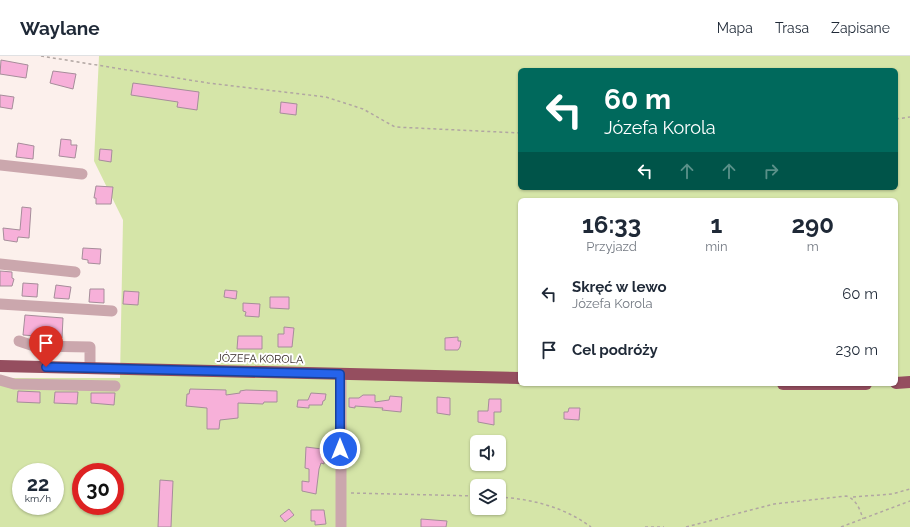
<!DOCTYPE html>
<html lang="pl">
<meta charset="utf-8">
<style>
body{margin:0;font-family:Raleway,sans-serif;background:#f2f2f3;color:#1f2937;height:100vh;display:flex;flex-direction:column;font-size:15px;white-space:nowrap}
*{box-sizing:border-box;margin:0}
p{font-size:13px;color:#747a83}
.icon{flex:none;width:22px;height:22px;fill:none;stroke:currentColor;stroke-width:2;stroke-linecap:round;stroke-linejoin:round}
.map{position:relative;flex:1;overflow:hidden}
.details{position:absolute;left:518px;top:142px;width:380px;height:188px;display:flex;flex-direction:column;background:#fff;border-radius:6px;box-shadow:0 1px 3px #0004}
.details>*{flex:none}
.hud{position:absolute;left:518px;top:12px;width:380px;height:122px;border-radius:6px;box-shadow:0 1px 3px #0004;background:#00695c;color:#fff;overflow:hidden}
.fabs{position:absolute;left:470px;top:379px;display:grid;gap:8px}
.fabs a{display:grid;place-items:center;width:36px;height:36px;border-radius:6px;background:#fff;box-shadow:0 1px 3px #0004;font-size:20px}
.speed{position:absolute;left:12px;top:407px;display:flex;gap:8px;font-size:20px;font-weight:700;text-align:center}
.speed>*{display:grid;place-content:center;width:52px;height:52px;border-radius:50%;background:#fff;box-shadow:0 1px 3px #0004;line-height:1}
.speed small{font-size:10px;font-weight:400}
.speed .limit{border:6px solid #d22;background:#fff;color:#111}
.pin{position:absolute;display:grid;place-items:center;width:34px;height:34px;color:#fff;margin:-41px -17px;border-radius:50% 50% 50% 0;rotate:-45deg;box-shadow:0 0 4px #0007}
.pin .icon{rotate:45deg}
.me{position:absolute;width:44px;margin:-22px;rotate:0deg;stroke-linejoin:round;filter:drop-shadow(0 0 3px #0008)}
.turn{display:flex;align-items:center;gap:14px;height:84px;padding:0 20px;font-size:18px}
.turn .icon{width:52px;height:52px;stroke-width:2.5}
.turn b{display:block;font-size:28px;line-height:34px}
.lanes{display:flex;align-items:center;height:38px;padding:0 20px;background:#0003;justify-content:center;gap:20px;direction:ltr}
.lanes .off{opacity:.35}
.eta{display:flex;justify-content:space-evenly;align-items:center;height:68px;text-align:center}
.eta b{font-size:24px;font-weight:700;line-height:28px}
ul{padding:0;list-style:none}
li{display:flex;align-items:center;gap:12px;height:56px;padding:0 20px}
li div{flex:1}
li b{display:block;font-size:15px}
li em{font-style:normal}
header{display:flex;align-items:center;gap:24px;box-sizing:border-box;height:56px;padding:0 20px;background:#fff;border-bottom:1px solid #e0e1e3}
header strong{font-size:19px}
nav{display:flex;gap:22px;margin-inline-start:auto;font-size:14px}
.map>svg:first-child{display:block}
</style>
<header>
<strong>Waylane</strong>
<nav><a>Mapa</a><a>Trasa</a><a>Zapisane</a></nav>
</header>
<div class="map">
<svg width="910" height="471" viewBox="0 0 910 471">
<rect width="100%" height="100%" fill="#fcf0ec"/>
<!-- green -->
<path fill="#d5e5a8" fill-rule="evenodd" d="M99,0H910V471H0V322H120L123,164L94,105ZM520,14H896V132H520ZM520,144H896V328H520ZM477,386H499V408H477ZM21,416H55V450H21ZM81,416H115V450H81ZM477,430H499V452H477Z"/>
<!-- building -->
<g fill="#f7b0d9" stroke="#a68d9a">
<polygon points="1,4 28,9 26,22 0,18"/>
<polygon points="53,15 76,18 73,33 50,27"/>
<polygon points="133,27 199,36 197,54 177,51 178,46 131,39"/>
<polygon points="0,39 14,41 12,53 0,51"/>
<polygon points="281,46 297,48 296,59 280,57"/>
<polygon points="61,83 71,84 71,89 77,89 75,102 59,100"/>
<polygon points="18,87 34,90 33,103 16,101"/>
<polygon points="100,93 112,94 111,106 99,104"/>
<polygon points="96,130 113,131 111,148 96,148 96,142 94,142"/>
<polygon points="22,151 31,152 29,182 18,181 17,186 4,184 3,172 20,174"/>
<polygon points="83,192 101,193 100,208 88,207 88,204 82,203"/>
<polygon points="0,215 12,216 12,222 14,223 12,230 0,230"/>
<polygon points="23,227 38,228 37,241 22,240"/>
<polygon points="56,229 71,231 69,243 54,242"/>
<polygon points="90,233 104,233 104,247 89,246"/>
<polygon points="225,234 237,235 236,243 224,241"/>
<polygon points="124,235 139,236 138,249 123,248"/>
<polygon points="270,241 289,241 289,253 270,252"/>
<polygon points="243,247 260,248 259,261 245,260 246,256 243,255"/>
<polygon points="25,259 63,262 62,282 50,281 49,283 36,283 36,280 23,279"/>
<polygon points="284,271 294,272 292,291 278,291 278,278 284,278"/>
<polygon points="238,280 262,280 262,293 237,293"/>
<polygon points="458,281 458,285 461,285 460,291 458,294 445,294 445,282"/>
<polygon points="190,333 226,334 226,339 240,337 240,335 246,334 277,335 277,346 264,346 263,348 238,347 238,362 220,364 219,373 207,373 207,352 186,350 187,338 189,338"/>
<polygon points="18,335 40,336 40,347 17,346"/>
<polygon points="55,336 78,336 77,348 54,347"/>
<polygon points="91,337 115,337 114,349 91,347"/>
<polygon points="311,337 326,338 325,344 323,345 322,349 309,349 309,352 297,351 298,344 308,344"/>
<polygon points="363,339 375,339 375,346 389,344 390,340 402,341 401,356 382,354 383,352 355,350 355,352 349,351 349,342 359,342"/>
<polygon points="437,341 450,342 450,359 437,357"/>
<polygon points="489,343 501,343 501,356 494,356 494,369 478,366 478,355 488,355"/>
<polygon points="569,352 580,352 579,364 564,363 564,356 568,356"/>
<polygon points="306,391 322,393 321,399 324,399 324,408 321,407 319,413 316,438 302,435 302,425 309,426 309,413 305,412"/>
<polygon points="160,424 173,425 171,471 158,471"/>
<polygon points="289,453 294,459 285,466 280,460"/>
<polygon points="311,454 324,454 326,468 315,469 315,465 311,465"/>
<polygon points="421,463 447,465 446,471 421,471"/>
</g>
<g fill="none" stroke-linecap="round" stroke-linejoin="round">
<!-- path -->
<g stroke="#b1a6a2" stroke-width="1.5" stroke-dasharray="3 3" stroke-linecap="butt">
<polyline points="41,0 208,27 326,41 363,53 395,71 520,77"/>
<polyline points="896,63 910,61"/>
<polyline points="351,437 477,440"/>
<path d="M499,441C532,443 564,451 591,471"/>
<polyline points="853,441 892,438 910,433"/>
<polyline points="645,471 664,471"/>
<path d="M686,471L774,448L846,440C856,443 860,453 863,463"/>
<polyline points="841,471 910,445"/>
</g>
<!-- minor -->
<g stroke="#cba7ad" stroke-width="11">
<polyline points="0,109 82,118"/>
<polyline points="0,208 75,216"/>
<polyline points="0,248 112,255"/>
<polyline points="19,285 34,290 90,291 90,312"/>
<polyline points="341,318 341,471"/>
<polyline points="0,324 14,328 115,330"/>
</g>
<!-- highway -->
<g stroke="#954e5f" stroke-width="12">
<polyline points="0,310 520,322"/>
<polyline points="896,327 910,326"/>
<polyline points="783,328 866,328"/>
</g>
</g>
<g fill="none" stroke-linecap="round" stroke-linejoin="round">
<!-- route casing -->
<g stroke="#184099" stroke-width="10">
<polyline id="route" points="46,311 340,318 340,393"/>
</g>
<!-- route -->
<use href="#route" stroke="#2563eb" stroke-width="7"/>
</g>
<g text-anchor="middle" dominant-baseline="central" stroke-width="4" stroke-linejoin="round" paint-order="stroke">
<!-- street labels -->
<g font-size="11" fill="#332824" stroke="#fff">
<text transform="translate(260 303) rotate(1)">JÓZEFA KOROLA</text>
</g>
</g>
</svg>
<div class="fabs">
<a><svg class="icon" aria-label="sound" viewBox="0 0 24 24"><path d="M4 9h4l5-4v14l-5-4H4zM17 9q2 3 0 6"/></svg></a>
<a><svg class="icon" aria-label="layers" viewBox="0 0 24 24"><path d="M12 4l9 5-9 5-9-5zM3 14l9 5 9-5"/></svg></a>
</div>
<div class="speed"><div>22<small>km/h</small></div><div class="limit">30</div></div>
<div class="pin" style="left:46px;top:311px;background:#d93025"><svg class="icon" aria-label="arrive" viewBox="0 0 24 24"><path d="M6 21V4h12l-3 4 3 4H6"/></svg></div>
<svg class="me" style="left:340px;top:393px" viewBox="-20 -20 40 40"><circle r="17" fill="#2563eb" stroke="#fff" stroke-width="3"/><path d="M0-11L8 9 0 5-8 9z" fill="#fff"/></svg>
<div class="hud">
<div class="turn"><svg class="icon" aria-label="left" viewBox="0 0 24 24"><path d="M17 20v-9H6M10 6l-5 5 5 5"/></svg><div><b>60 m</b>Józefa Korola</div></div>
<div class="lanes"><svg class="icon" aria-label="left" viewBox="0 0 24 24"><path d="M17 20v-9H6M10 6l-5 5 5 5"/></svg><svg class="icon off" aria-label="ahead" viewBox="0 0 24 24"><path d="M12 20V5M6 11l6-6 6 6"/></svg><svg class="icon off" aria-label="ahead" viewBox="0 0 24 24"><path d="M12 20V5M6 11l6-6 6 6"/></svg><svg class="icon off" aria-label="right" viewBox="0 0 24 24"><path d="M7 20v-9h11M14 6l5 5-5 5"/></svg></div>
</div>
<section class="details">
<div class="eta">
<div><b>16:33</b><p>Przyjazd</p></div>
<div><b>1</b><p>min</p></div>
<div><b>290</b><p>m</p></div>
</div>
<ul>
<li><svg class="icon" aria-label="left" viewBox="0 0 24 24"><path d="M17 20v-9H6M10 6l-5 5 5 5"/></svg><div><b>Skręć w lewo</b><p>Józefa Korola</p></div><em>60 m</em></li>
<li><svg class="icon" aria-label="arrive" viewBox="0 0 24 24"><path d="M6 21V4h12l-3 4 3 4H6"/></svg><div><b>Cel podróży</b></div><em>230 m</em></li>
</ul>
</section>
</div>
